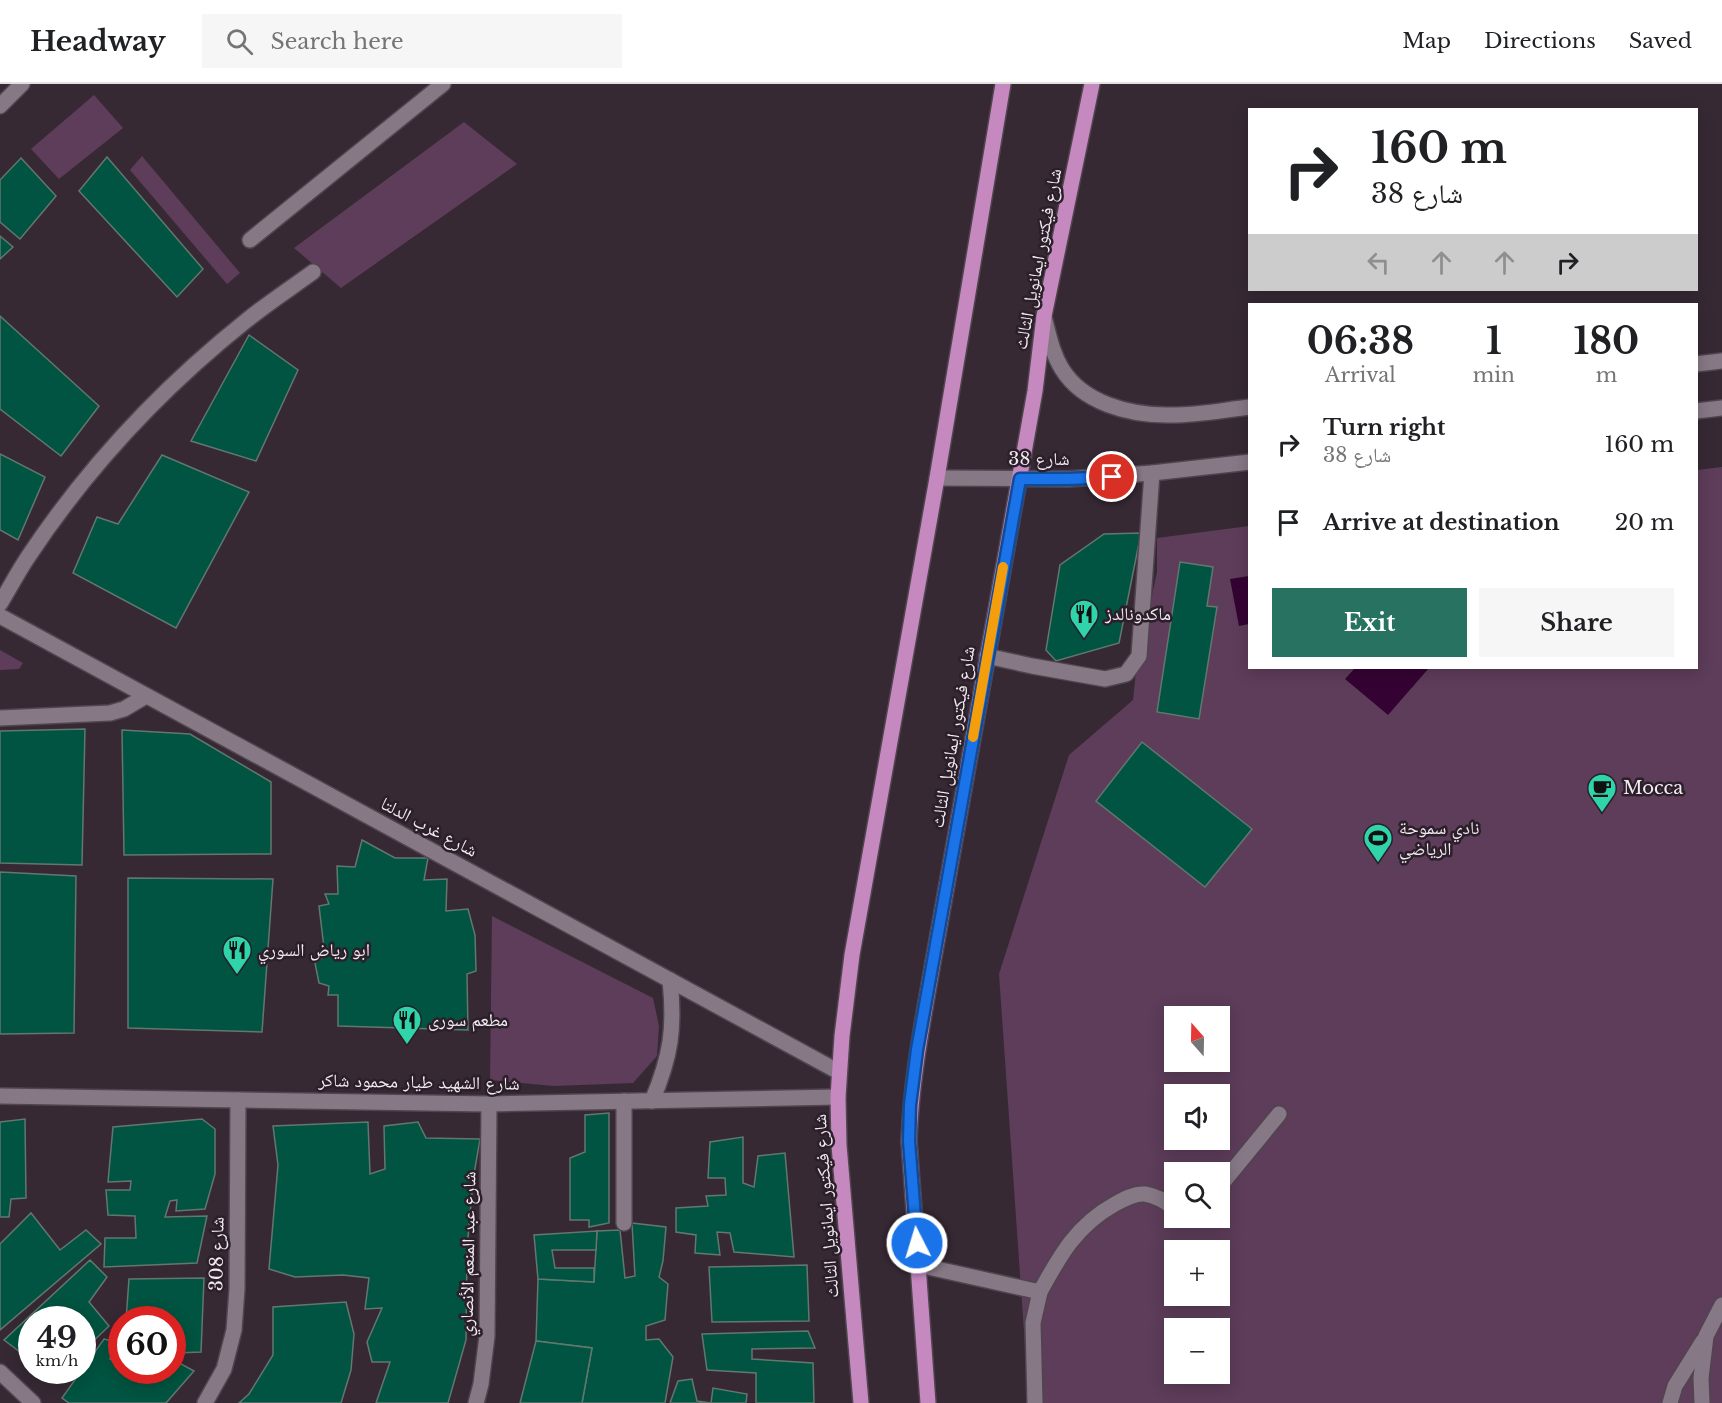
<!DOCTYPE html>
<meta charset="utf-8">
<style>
body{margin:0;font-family:"Libre Baskerville","Noto Naskh Arabic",serif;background:#f6f6f6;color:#202124;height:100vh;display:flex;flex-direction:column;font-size:22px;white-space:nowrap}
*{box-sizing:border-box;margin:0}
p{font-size:20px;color:#757577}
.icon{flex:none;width:33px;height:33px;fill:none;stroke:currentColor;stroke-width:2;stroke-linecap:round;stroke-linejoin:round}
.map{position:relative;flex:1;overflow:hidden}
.sheet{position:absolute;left:1248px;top:219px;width:450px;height:366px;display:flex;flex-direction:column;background:#fff;border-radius:0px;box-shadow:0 3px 15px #0003}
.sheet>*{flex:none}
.banner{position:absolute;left:1248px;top:24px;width:450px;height:183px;border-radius:0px;box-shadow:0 3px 15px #0003;background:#fff;color:#202124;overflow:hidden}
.needle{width:39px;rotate:340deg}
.tools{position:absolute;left:1164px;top:922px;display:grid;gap:12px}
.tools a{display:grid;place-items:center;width:66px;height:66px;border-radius:0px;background:#fff;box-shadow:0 3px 15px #0003;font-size:30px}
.speed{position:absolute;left:18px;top:1222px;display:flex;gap:12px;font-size:30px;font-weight:700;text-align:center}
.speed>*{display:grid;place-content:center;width:78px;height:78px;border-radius:50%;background:#fff;box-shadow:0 3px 15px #0003;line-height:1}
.speed small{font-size:15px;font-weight:400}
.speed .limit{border:9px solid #d22;background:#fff;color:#111}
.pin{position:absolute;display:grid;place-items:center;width:51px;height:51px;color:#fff;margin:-26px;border:3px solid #fff;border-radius:50%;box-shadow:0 2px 6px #0007}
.me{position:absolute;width:66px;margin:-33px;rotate:355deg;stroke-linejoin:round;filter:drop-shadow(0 0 4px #0008)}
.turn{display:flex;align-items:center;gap:21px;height:126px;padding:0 24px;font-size:27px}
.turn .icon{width:78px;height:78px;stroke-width:2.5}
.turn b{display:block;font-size:42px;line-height:51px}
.lanes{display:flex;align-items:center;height:57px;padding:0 24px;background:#0003;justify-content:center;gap:30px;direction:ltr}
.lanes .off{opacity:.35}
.eta{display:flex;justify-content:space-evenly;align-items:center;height:102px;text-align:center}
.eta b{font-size:36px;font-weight:700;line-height:42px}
.action{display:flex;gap:12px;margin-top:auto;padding:12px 24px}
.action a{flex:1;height:69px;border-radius:0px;background:#277260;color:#fff;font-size:24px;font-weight:700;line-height:69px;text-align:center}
.action a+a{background:#f6f6f6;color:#202124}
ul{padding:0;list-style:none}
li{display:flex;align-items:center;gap:18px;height:78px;padding:0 24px}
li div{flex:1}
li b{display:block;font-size:22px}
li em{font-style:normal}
header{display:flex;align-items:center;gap:36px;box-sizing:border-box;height:84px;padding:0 30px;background:#fff;border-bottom:2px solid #e0e0e0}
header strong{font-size:28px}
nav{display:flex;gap:33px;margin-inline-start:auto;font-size:21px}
.search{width:420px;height:54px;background:#f6f6f6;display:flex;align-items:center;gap:15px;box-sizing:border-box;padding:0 21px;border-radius:0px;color:#757577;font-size:22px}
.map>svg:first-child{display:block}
</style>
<header>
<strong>Headway</strong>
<div class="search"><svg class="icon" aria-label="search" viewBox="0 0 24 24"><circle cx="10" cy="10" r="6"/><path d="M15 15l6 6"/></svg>Search here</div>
<nav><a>Map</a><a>Directions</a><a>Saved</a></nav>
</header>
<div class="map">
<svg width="1722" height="1319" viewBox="0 0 1722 1319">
<rect width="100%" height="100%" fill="#362934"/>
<!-- green -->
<g fill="#5d3d5a" fill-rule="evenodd">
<polygon points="94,11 123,44 59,95 31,65"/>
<polygon points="464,38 517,80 341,204 294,164"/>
<polygon points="142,72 240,189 227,200 130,86"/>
<path d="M1722,383V1319H1029L999,890L1069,671L1133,616L1136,587L1157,488V454L1249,442L1250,584H1696L1697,386ZM1174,933H1220V978H1174ZM1174,1011H1220V1056H1174ZM1174,1089H1220V1134H1174ZM1174,1167H1220V1212H1174ZM1174,1245H1220V1290H1174Z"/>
<polygon points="0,566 23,579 19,585 0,586"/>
<polygon points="492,832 653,914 659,942 657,972 633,999 554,1002 490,996"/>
</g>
<!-- water -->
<g fill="#350333">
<polygon points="1249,492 1249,540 1239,542 1230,495"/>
<polygon points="1355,584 1429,584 1388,631 1345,595"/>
</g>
<!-- building -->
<g fill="#005441" stroke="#62776f" stroke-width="1.5">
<polygon points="107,73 203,185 177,213 79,107"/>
<polygon points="21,74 56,112 20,155 0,138 0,96"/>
<polygon points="0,152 13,163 0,175"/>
<polygon points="0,232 99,322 61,372 0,325"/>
<polygon points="249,251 298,286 256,377 191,357"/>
<polygon points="0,370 45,393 18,456 0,446"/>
<polygon points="162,371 249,408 176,544 73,489 97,433 118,440"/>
<polygon points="1141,449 1119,559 1056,577 1046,566 1060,481 1104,450"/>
<polygon points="1180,478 1213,483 1207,522 1217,523 1199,635 1157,628"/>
<polygon points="85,645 82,781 0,779 0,647"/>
<polygon points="122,646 190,650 271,698 271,770 124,771"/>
<polygon points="1142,658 1252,745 1205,803 1096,717"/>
<polygon points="362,756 395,774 428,774 424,796 447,795 446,827 468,825 475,851 476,887 467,890 468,946 338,942 338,911 328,911 329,902 319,899 315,879 325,872 319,822 329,820 325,810 338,810 337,782 355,783"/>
<polygon points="0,788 76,792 74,949 0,950"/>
<polygon points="128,794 273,795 262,948 128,944"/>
<polygon points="609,1029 609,1139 589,1143 589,1136 570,1136 570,1074 585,1068 585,1031"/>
<polygon points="25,1035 26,1114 11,1115 9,1133 0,1133 0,1038"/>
<polygon points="202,1035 215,1045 215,1090 205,1125 176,1127 177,1116 170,1117 165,1133 207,1132 197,1179 104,1183 105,1154 136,1154 135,1132 108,1131 106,1106 130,1106 131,1097 108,1098 113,1043"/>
<polygon points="368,1038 370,1090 385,1085 384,1042 418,1038 426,1054 480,1055 473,1096 467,1166 466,1256 448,1319 376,1319 390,1278 372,1278 367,1258 382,1224 365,1225 369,1194 343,1191 295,1193 269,1185 278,1081 273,1042"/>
<polygon points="743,1053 743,1099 754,1103 758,1072 785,1069 794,1173 734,1168 730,1149 717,1148 720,1171 695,1169 696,1151 676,1148 676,1124 708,1122 706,1112 726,1111 725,1094 708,1094 710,1058"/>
<polygon points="31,1129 60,1166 86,1146 101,1160 0,1246 0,1160"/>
<polygon points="632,1139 666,1143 663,1177 659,1193 668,1200 665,1236 646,1242 646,1256 659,1255 673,1273 665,1319 582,1319 592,1264 536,1257 538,1195 594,1198 597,1147 620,1146 625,1194 635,1192"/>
<polygon points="597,1147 596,1166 552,1166 555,1184 594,1184 594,1198 538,1195 534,1151"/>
<polygon points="90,1176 107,1193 89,1218 109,1242 82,1268 82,1236 32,1236 32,1277 4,1256"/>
<polygon points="807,1181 809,1237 712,1238 709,1183"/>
<polygon points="204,1194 201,1268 176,1269 172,1268 172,1236 126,1236 129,1195"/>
<polygon points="346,1218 354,1250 351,1286 341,1319 239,1319 249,1310 273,1271 273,1223"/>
<polygon points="808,1247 815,1264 752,1265 752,1275 813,1279 814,1319 756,1319 756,1289 707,1286 702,1250"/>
<polygon points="104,1255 116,1258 110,1275 122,1278 122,1287 172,1287 172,1275 194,1287 166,1319 69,1319 62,1314"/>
<polygon points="536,1257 592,1264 582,1319 520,1319"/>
<polygon points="44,1287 63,1287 55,1295"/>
<polygon points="692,1295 697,1317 711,1319 713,1304 747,1310 746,1319 670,1319 678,1297"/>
</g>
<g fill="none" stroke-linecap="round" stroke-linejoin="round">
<!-- lane casing -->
<g stroke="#50454f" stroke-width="18">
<g id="lane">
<polyline points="250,156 443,0"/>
<path d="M0,520C9,505 18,488 28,473C87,384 163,303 247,236C268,219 291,204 313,188"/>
<polyline points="987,572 1032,582 1105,595 1126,590 1139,572 1152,389"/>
<polyline points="1220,1102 1279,1030"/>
<path d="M919,1181L1040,1208C1060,1171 1077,1141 1115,1120C1124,1115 1135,1109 1145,1110C1157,1112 1165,1117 1174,1124"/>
<polyline points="1035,1319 1033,1239 1040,1208"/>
<polyline points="1670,1319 1675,1302 1703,1257"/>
<polyline points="1702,1319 1701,1294 1706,1252 1722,1221"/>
</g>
</g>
<!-- street casing -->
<g stroke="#50454f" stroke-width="18">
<g id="street">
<polyline points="0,532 839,988"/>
<polyline points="0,634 110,629 124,625 146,612"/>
<polyline points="0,1012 489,1020 838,1013"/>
<path d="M652,1017C671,972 675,944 670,896"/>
<polyline points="624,1139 624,1017"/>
<polyline points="0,1288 33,1319"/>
<polyline points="205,1319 224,1285 234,1246 237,1205 238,1016"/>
<polyline points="476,1319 481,1300 487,1252 489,1020"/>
</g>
</g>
<!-- secondary casing -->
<g stroke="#50454f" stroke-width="18">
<g id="secondary">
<polyline points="0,22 22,0"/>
<path d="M1044,233C1049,251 1052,269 1062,285C1083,319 1129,331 1167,331C1193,332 1223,326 1250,323"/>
<polyline points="1696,280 1722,277"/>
<polyline points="1696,327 1722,324"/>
<polyline points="937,394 1068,395 1152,389 1250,378"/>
</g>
</g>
<!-- primary casing -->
<g stroke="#50454f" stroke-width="18">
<g id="primary">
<polyline points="861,1319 839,1061 838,1013 842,952 852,871 937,394 1003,0"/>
<path d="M928,1319L909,1057C911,998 922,941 932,884L1035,307L1044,232L1092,0"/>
</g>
</g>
<!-- lane -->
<use href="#lane" stroke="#877885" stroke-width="15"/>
<!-- street -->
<use href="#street" stroke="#877885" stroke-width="15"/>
<!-- secondary -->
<use href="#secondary" stroke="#877885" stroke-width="15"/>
<!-- primary -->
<use href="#primary" stroke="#c589c0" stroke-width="15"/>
</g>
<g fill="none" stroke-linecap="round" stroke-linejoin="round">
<!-- route casing -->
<g stroke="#114b97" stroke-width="15">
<polyline id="route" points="917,1159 909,1057 910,1021 917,966 1020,395 1068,395 1112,393"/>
</g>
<!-- route -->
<use href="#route" stroke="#1a73e8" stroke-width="10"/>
<!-- slow -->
<polyline stroke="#f59e0b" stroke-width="10" points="973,653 1003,483"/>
</g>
<!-- icons -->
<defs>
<g id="restaurant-pin" transform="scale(1.5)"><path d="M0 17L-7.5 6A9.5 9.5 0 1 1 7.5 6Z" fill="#2fd4aa" stroke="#2b1f2a"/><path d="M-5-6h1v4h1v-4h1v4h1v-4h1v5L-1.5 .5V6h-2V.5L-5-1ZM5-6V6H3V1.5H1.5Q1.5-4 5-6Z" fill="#111"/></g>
<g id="cafe-pin" transform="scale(1.5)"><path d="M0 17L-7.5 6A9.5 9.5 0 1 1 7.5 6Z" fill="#2fd4aa" stroke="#2b1f2a"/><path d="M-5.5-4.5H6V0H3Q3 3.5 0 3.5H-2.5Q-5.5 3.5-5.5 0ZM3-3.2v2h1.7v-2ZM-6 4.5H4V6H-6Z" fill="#111"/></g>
<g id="stadium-pin" transform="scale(1.5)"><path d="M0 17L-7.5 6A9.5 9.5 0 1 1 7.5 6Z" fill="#2fd4aa" stroke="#2b1f2a"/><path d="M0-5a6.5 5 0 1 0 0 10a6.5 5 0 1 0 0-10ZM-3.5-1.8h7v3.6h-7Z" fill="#111"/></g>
</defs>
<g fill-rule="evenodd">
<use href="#restaurant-pin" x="1084" y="530"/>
<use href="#cafe-pin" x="1602" y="704"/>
<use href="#stadium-pin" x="1378" y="754"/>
<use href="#restaurant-pin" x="237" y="866"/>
<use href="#restaurant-pin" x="407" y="936"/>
</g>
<g text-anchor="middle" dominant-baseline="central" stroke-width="5" stroke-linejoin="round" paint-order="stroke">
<!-- street labels -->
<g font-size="18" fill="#f2e9f1" stroke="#2b1f2a">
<text transform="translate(1038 175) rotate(-79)">شارع فيكتور ايمانويل الثالث</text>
<text x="1039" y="375">شارع 38</text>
<text transform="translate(953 653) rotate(-80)">شارع فيكتور ايمانويل الثالث</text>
<text transform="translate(429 743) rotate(28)">شارع غرب الدلتا</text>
<text transform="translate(419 998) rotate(1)">شارع الشهيد طيار محمود شاكر</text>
<text transform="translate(826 1122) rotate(-94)">شارع فيكتور ايمانويل الثالث</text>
<text transform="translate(217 1170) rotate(-89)">شارع 308</text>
<text transform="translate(468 1170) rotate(-89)">شارع عبد المنعم الأنصاري</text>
</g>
<!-- poi labels -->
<g font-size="18" fill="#f2e9f1" stroke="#2b1f2a" text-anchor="start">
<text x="1105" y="530">ماكدونالدز</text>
<text x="1623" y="704">Mocca</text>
<text x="1399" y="744">نادي سموحة<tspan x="1399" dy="21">الرياضي</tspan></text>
<text x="258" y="866">ابو رياض السوري</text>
<text x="428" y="936">مطعم سورى</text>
</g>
</g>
</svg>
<div class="tools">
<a><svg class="needle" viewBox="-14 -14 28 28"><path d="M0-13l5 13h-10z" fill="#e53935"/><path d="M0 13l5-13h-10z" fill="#757577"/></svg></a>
<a><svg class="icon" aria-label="sound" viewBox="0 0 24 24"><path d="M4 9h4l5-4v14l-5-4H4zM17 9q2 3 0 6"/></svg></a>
<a><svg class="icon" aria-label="search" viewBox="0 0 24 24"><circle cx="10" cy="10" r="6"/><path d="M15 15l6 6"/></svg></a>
<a>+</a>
<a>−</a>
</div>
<div class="speed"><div>49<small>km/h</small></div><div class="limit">60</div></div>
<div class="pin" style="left:1112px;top:393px;background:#d93025"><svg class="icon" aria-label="arrive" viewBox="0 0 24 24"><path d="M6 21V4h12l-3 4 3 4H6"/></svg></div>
<svg class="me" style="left:917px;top:1159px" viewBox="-20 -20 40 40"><circle r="17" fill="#1a73e8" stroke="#fff" stroke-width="3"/><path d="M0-11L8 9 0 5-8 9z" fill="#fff"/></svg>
<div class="banner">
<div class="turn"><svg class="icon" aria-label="right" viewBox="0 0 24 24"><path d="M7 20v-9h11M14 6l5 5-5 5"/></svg><div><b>160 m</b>شارع 38</div></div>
<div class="lanes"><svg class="icon off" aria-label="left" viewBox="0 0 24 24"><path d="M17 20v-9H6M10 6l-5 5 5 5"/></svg><svg class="icon off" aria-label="ahead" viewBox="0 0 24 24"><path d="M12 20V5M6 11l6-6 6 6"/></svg><svg class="icon off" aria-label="ahead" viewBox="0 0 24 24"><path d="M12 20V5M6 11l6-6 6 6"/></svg><svg class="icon" aria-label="right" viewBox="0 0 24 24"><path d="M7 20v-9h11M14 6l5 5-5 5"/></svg></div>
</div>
<section class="sheet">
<div class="eta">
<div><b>06:38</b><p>Arrival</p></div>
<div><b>1</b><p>min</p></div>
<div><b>180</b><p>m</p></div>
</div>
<ul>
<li><svg class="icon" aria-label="right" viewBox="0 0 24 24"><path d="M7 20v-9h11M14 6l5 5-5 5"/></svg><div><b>Turn right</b><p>شارع 38</p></div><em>160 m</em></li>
<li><svg class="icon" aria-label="arrive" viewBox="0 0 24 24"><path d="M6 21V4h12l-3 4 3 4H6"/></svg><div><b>Arrive at destination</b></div><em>20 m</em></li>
</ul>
<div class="action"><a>Exit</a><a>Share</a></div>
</section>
</div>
